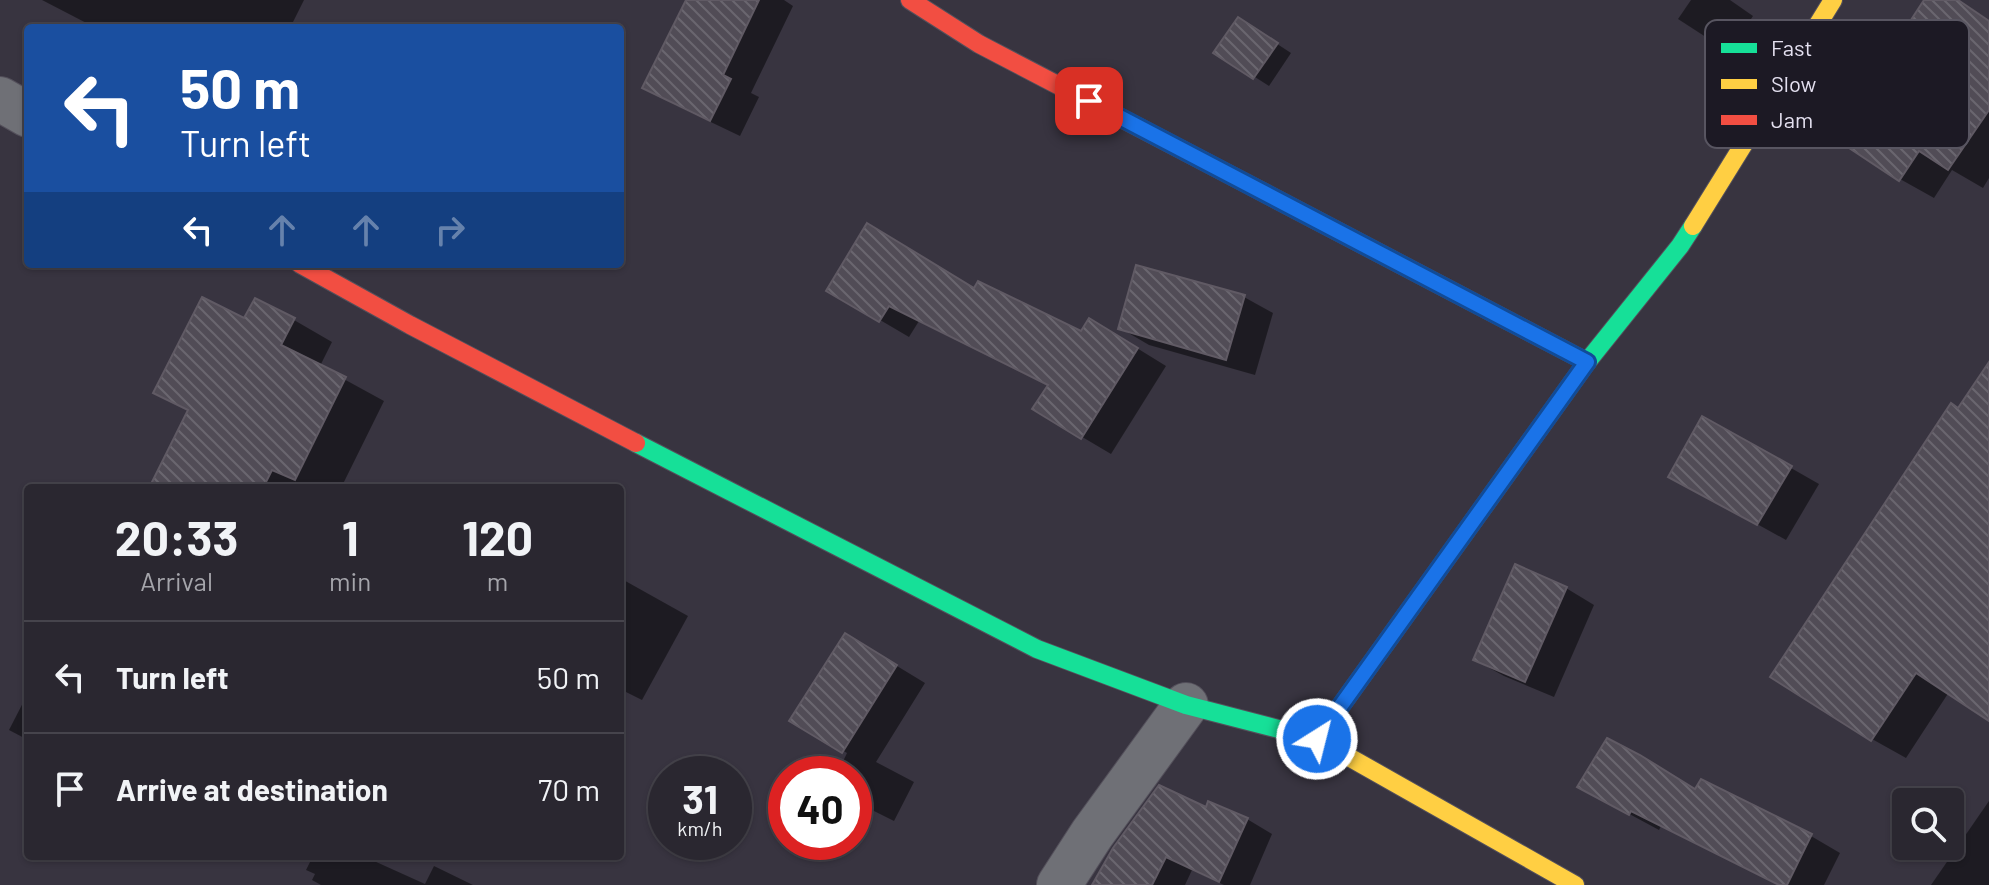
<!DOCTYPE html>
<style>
body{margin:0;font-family:Barlow,sans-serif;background:#322f38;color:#f1f3f6;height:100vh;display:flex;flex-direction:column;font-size:30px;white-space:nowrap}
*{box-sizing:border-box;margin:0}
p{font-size:26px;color:#a5a5ab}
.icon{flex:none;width:44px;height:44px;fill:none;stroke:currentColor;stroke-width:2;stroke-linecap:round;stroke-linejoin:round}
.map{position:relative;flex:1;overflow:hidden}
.side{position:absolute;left:24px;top:484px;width:600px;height:376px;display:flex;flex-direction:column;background:#2a2730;border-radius:8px;box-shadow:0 2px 6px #0004,0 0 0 2px #46444c}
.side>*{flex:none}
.hud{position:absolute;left:24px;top:24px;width:600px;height:244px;border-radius:8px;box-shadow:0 2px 6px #0004,0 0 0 2px #46444c;background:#1a4fa0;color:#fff;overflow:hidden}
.buttons{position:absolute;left:1892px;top:788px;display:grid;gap:16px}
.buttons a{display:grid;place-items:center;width:72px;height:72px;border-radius:8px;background:#2a2730;box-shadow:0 2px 6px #0004,0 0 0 2px #46444c;font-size:40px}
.speed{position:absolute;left:648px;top:756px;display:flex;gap:16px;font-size:40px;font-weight:700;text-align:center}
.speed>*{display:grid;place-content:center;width:104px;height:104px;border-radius:50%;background:#2a2730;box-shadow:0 2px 6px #0004,0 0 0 2px #46444c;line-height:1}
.speed small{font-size:20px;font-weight:400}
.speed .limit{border:12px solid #d22;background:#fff;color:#111}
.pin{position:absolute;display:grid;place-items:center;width:68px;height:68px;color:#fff;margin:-34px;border-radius:16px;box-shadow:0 4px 12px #0006}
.me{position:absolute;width:88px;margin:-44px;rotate:36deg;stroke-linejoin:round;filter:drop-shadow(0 0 6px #0008)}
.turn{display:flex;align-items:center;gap:28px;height:168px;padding:0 24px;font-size:36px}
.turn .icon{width:104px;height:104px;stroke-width:2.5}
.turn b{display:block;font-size:56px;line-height:68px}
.lanes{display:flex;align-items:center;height:76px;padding:0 24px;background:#0003;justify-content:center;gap:40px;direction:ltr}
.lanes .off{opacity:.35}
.eta{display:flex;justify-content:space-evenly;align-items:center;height:136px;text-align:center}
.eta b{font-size:48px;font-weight:700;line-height:56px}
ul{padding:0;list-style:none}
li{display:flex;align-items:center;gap:24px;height:112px;padding:0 24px;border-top:2px solid #46444c}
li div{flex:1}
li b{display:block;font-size:30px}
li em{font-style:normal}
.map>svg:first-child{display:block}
</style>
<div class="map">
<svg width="1989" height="885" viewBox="0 0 1989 885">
<defs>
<pattern id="building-back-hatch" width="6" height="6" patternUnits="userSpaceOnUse" patternTransform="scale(2)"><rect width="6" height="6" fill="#514c56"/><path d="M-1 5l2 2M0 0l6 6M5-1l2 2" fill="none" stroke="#6a666f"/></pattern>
</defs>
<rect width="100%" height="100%" fill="#383440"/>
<!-- shadow -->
<g fill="#0007">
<polygon points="42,0 304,0 290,28 96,28"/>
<polygon points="688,0 784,0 793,6 751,93 759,97 740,136 673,104 645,88"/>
<polygon points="1691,0 1730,0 1753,16 1729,52 1678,19"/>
<polygon points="1927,0 1958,0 1989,20 1989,178 1983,188 1952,170 1934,198 1900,179"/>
<polygon points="1253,28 1291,53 1269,86 1216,52"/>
<polygon points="829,290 1082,334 1119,337 1166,366 1111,454 1035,409 1049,386 919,321 909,337"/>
<polygon points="1244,297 1273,313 1255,375 1149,345 1120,328"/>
<polygon points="245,320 294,320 332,342 320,366 384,401 341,488 155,488 190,412 155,392"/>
<polygon points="1989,365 1989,718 1949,692 1906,758 1872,739 1959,410"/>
<polygon points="1791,468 1819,484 1786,540 1699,492"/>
<polygon points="620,578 688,616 642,700 620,689"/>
<polygon points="1566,588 1594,605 1554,697 1504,676 1475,660"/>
<polygon points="874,652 925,683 876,762 914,782 894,821 854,801 854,774 837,774 847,753 792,720"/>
<polygon points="28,693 28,740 9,730"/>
<polygon points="1702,782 1811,836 1840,853 1824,885 1779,885 1661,826 1659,830 1609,803 1696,791"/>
<polygon points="1989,801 1989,885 1931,885"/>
<polygon points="1206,810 1247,819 1272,834 1250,885 1224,885 1192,870 1185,885 1094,885"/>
<polygon points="313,856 363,856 425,884 434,866 473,885 321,885 312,880 315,874 306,870"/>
</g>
<!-- building -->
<g fill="url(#building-back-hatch)" stroke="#605a64" stroke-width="2">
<polygon points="686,0 759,0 723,75 731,79 710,121 642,88"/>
<polygon points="1924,0 1958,0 1989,21 1989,110 1948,170 1919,151 1899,181 1834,138"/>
<polygon points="1238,17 1278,43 1253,79 1213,53"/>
<polygon points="867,223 974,288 978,281 1081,331 1089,318 1138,348 1081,439 1032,409 1048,385 889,306 879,322 826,291"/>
<polygon points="1136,265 1245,295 1226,360 1118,329"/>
<polygon points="202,297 244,318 255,298 295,318 281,345 346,377 295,480 272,470 263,488 149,488 188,410 153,393"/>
<polygon points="1989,362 1989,721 1916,673 1871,741 1770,677 1951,403 1958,408"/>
<polygon points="1702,416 1792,466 1757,525 1668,477"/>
<polygon points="1515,564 1567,587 1525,682 1473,660"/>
<polygon points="845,633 897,665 842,753 789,721"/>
<polygon points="1607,738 1640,755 1695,789 1701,779 1812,834 1787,885 1779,885 1631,811 1629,815 1577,787"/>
<polygon points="1159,785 1206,807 1208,801 1248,818 1219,882 1166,857 1152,885 1092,885 1113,848"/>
</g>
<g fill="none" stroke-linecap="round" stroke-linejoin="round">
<!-- street casing -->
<g stroke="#54505b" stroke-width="46">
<g id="street">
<polyline points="0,99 28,115"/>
<polyline points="1059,885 1092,834 1186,705"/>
</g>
</g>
<!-- fast casing -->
<g stroke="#54505b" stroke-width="20">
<g id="fast">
<polyline points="636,443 1037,649 1186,705 1317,739"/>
<polyline points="1474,520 1587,362 1680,246 1693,226"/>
</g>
</g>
<!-- slow casing -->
<g stroke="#54505b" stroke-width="20">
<g id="slow">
<polyline points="1234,177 1587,362"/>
<polyline points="1693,226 1833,0"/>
<polyline points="1474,520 1317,739 1575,885"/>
</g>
</g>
<!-- jam casing -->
<g stroke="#54505b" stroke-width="20">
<g id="jam">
<polyline points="910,0 979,44 1234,177"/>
<polyline points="300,264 410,325 636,443"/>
</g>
</g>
<!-- street -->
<use href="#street" stroke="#6f7076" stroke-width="44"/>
<!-- fast -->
<use href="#fast" stroke="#16e098" stroke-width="18"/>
<!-- slow -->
<use href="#slow" stroke="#ffcf43" stroke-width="18"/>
<!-- jam -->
<use href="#jam" stroke="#f24e42" stroke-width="18"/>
</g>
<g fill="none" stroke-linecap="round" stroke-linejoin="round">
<!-- route casing -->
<g stroke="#114b97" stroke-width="20">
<polyline id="route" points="1089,101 1587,362 1317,739"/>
</g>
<!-- route -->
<use href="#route" stroke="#1a73e8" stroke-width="14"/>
</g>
<!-- legend -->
<rect x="1705" y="20" width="264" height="128" rx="12" fill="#1c1924" stroke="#585561" stroke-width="2"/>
<rect x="1721" y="43" width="36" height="10" fill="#16e098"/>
<rect x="1721" y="79" width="36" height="10" fill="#ffcf43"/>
<rect x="1721" y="115" width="36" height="10" fill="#f24e42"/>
<g font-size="22" fill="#e4e0f0">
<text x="1771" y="56">Fast</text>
<text x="1771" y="92">Slow</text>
<text x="1771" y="128">Jam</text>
</g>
</svg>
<div class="buttons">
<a><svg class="icon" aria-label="search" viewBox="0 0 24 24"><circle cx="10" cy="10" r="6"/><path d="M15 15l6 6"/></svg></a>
</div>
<div class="speed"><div>31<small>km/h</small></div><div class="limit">40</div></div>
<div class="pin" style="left:1089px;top:101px;background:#d93025"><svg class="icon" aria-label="arrive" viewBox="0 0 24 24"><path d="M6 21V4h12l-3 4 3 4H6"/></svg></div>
<svg class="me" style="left:1317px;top:739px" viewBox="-20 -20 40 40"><circle r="17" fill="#1a73e8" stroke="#fff" stroke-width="3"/><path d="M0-11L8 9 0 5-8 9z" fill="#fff"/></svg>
<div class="hud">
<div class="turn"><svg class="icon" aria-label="left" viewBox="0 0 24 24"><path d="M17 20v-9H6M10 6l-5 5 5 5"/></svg><div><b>50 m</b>Turn left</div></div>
<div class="lanes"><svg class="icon" aria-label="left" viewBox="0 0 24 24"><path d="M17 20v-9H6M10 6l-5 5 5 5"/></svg><svg class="icon off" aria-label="ahead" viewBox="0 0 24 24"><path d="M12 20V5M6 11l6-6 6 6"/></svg><svg class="icon off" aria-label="ahead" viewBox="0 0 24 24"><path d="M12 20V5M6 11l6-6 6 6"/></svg><svg class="icon off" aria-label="right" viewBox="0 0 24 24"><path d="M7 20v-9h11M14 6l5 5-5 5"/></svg></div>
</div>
<section class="side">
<div class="eta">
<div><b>20:33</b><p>Arrival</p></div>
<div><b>1</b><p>min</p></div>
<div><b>120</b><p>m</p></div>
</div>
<ul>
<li><svg class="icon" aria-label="left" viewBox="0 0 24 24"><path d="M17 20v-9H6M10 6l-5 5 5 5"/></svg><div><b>Turn left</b></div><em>50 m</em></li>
<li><svg class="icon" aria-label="arrive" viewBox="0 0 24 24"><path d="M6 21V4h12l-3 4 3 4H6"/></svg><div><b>Arrive at destination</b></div><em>70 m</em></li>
</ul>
</section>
</div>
